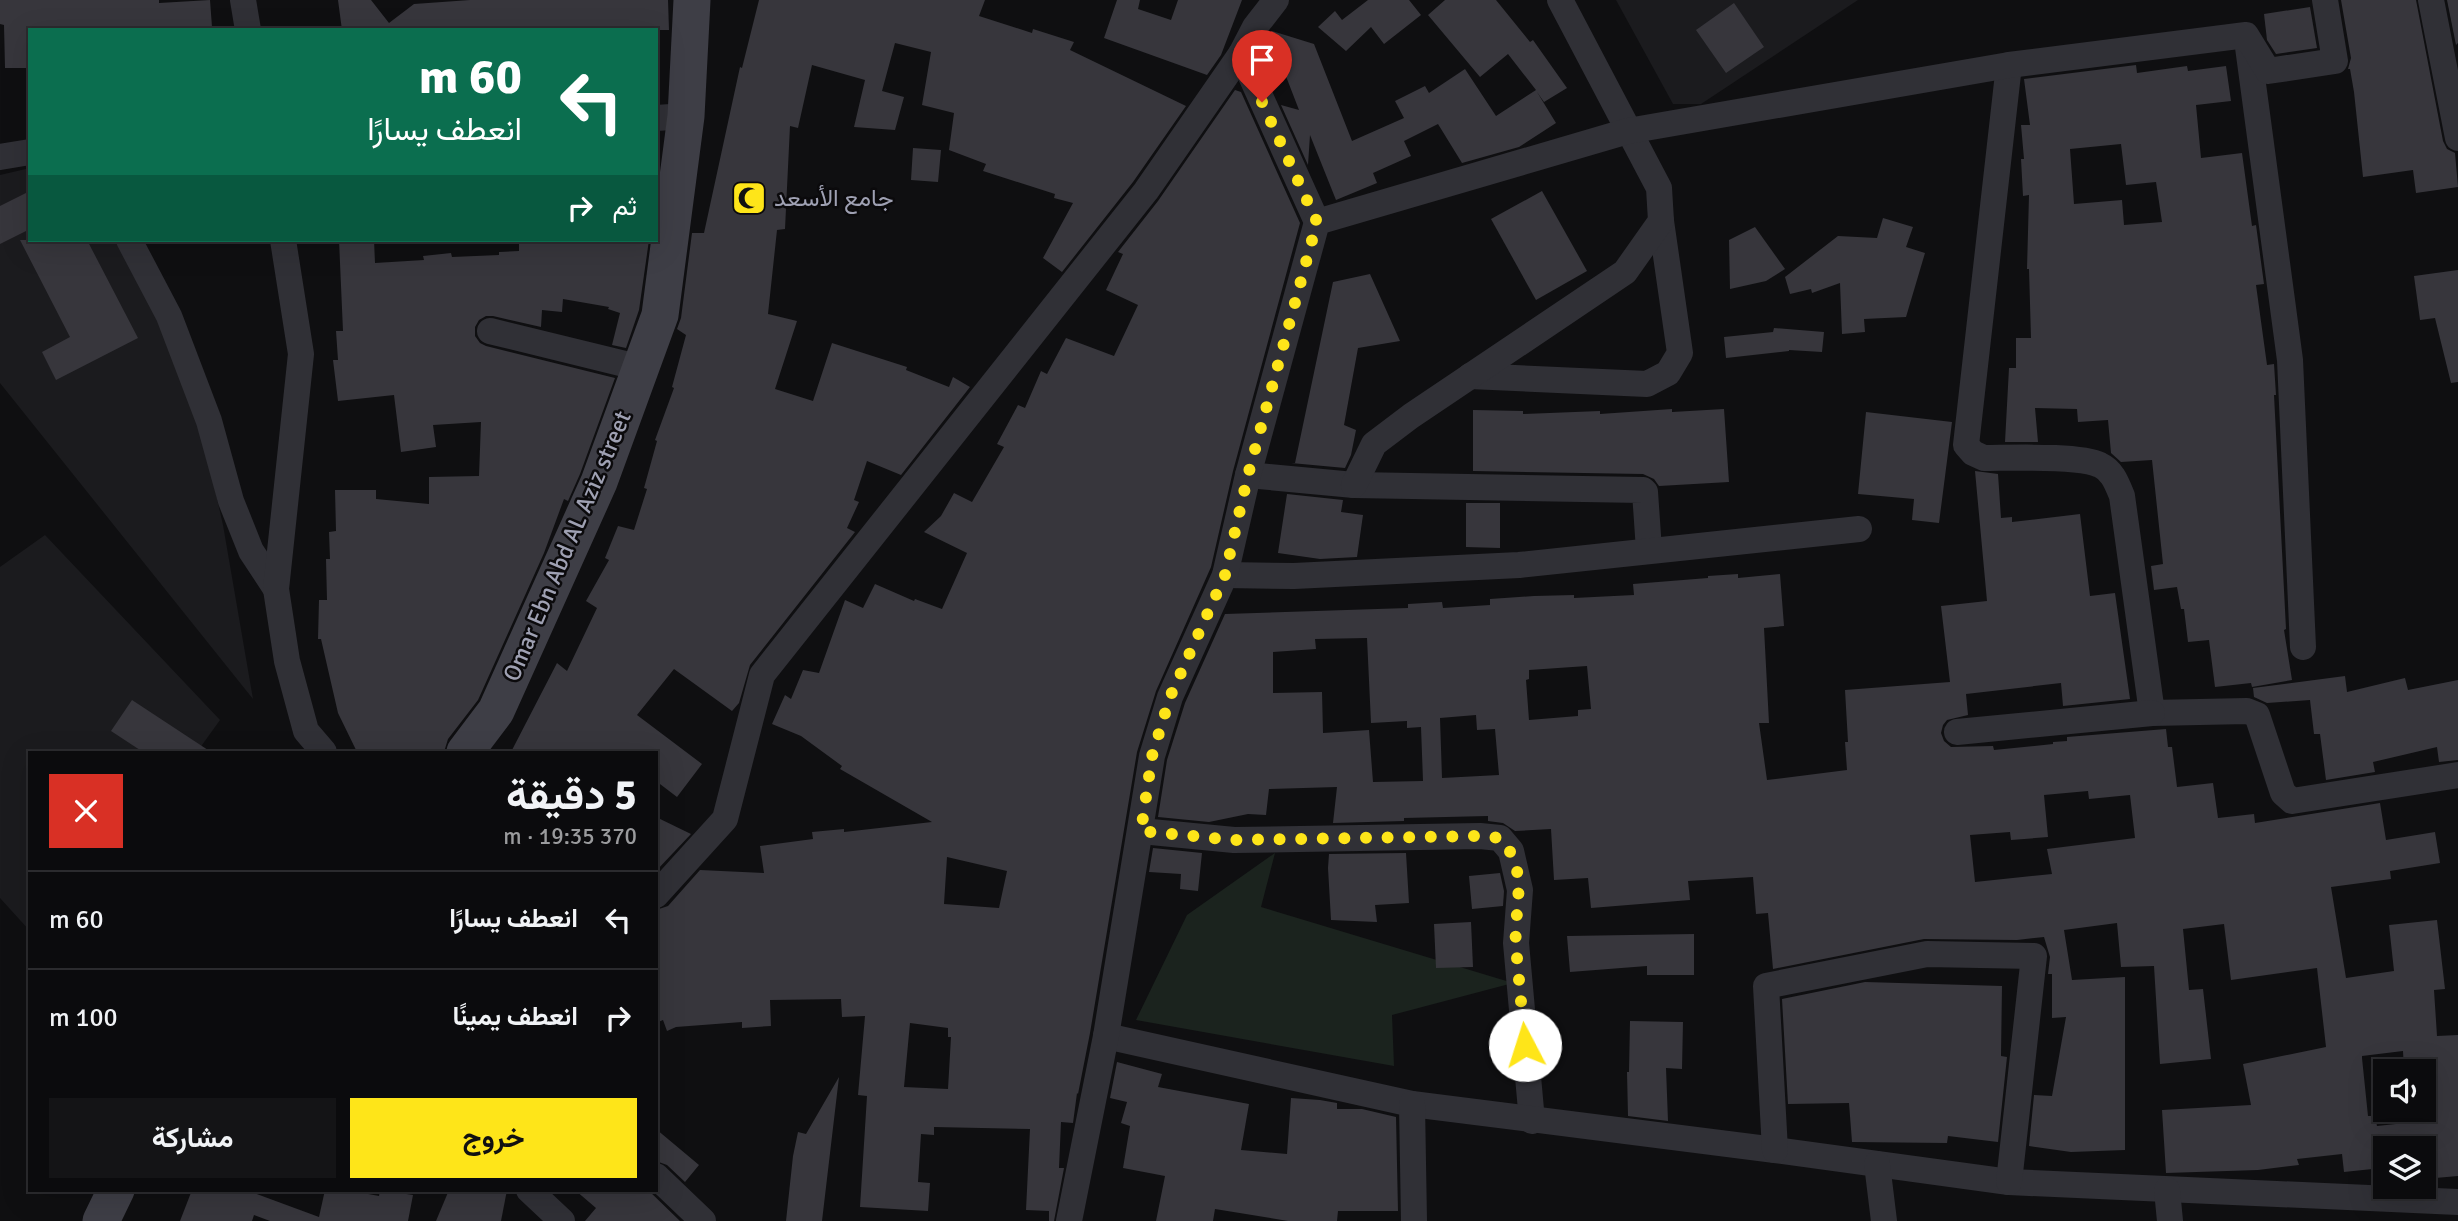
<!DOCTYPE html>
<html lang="ar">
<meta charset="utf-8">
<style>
body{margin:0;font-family:Signika,Vazirmatn,sans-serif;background:#141416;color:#f1f3f6;direction:rtl;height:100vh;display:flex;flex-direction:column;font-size:26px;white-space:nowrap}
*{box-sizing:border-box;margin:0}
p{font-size:23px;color:#9a9b9d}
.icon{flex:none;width:38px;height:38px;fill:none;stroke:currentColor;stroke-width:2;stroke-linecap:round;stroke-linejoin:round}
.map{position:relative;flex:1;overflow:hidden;direction:ltr}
.panel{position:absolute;left:28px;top:751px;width:630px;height:441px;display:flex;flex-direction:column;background:#0b0b0d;border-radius:0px;box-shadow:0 7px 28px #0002,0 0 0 2px #2b2b2e;direction:rtl}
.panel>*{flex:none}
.guide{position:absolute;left:28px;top:28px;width:630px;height:214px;border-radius:0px;box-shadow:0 7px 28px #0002,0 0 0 2px #2b2b2e;direction:rtl;background:#0b6e4f;color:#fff;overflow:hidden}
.fabs{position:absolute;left:2373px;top:1059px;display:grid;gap:14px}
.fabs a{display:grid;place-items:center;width:63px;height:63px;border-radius:0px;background:#0b0b0d;box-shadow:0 7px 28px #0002,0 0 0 2px #2b2b2e;font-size:35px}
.pin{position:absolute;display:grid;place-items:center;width:60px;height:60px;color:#fff;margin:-72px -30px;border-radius:50% 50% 50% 0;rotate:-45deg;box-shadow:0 0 7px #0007}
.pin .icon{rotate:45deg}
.me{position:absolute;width:77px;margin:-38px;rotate:355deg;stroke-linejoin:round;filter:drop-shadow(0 0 5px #0008)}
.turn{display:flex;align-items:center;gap:24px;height:147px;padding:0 21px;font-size:32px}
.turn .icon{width:91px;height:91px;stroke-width:2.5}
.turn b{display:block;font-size:49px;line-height:60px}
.then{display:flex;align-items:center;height:66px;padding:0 21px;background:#0003;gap:14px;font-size:26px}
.round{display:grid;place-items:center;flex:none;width:74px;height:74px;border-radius:0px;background:#141416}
.headline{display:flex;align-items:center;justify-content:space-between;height:119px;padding:0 21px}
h1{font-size:42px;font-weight:700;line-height:52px}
.button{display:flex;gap:14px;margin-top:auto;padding:14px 21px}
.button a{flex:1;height:80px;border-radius:0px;background:#fee519;color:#111;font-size:28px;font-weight:700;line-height:80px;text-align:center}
.button a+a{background:#141416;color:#f1f3f6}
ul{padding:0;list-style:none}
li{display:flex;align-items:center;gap:21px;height:98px;padding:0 21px;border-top:2px solid #2b2b2e}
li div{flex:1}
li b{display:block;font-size:26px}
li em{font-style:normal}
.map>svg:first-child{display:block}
</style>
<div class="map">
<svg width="2458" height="1221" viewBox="0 0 2458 1221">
<rect width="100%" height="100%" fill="#0f0f11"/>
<!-- built -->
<g fill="#1b1b1e">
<polygon points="1616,0 1858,0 1701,104 1673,104"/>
<polygon points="30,168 30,240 120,240 190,380 223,525 253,699 0,383 0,175"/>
<polygon points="45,535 220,720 197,752 30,752 30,931 0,898 0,567"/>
</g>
<!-- green -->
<polygon fill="#1b231e" points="1275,853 1261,907 1513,983 1392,1015 1394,1066 1136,1020 1187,915"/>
<!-- building -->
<g fill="#37363c" fill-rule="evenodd">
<polygon points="0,0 159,0 159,3 210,0 212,27 161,30 30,30 30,68 5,68 4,25 0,24"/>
<polygon points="338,0 371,0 389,23 414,4 470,0 668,0 669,30 342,30"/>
<polygon points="759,0 985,0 979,16 1032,33 1033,29 1074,42 1070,50 1186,106 1133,182 1062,272 1043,258 1073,203 1054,198 1055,194 983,171 986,164 949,150 954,113 922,105 931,52 895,43 882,91 904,97 895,130 854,127 865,80 812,65 798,128 790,126 785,229 777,230 768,314 797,321 775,389 813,401 832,343 907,367 906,370 949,387 953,377 970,387 901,475 867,461 854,500 859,502 847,528 855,532 750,665 739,703 732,711 674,669 637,715 702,764 677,797 656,781 656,752 511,752 557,663 567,671 597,608 586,601 609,560 605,558 618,526 634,530 647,489 644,488 657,441 655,440 674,388 672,387 686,335 677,329 681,318 692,233 704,233 740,67 742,68"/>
<polygon points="1117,0 1140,0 1138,9 1171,20 1178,0 1242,0 1221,55 1207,75 1104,38"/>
<polygon points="1368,0 1409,0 1421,15 1384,44 1371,27 1346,51 1318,27 1335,11 1342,20"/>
<polygon points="1445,0 1496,0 1530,42 1533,40 1567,88 1544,102 1537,92 1556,123 1519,147 1462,163 1438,124 1404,141 1411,156 1373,173 1377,183 1336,200 1310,135 1308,165 1281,105 1299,110 1277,53 1262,49 1268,36 1272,31 1314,44 1352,141 1404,118 1395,101 1425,86 1429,93 1465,69 1496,116 1536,90 1508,54 1480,77 1428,15"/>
<polygon points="2341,0 2416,0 2443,141 2447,149 2455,153 2458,187 2416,193 2413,170 2363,177 2354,92 2350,69 2348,69 2351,58"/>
<polygon points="2447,0 2458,0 2458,43 2456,45"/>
<polygon points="1734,3 1764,47 1726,73 1696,30"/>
<polygon points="2310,7 2317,48 2276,54 2267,40 2264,14"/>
<path d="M2136,65L2137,73L2187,66L2188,71L2226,66L2231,101L2196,105L2201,158L2242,153L2252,226L2256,225L2264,284L2256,285L2267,365L2274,364L2276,395H2274L2286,629L2284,630L2292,680L2252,687L2251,683L2215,687L2209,640L2188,642L2184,609H2181L2177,587L2154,590L2151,566L2163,564L2152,460L2121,462L2111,453L2108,420L2078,422L2077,409L2035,408L2038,442H2005L2009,368H2016V338H2031L2029,269H2027L2029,195L2023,196L2021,159H2024L2021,125H2030L2024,79ZM2121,144L2126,185L2156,182L2162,222L2124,225L2122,200L2074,204L2070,149Z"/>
<path d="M1235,90L1241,92L1300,223L1233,471L1211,567L1156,691L1137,752L1090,1033L1078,1094L1077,1093L1073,1123L1061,1122L1059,1168H1064L1054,1221H1049V1211L1026,1210L1030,1129L934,1127V1135L921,1134L918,1182L930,1183L928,1211L860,1207L867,1096L858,1095L865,1016L842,1017L841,999L770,1000L771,1026L742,1028V1022L676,1027L667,1031L663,1020L656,1023V910L668,906L700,870L764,873L760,846L813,839L812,832L844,829V832L932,822L840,769L842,766L801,736L772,724L785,695L791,699L803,670L819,673L845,600L863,608L875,584L914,601L915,599L942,609L967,553L924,532L941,516L954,493L972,502L1004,447L997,444L1018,405L1025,408L1041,371L1047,374L1066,338L1114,356L1138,305L1106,290L1123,254L1118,252L1158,201ZM947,857L1007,871L999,908L944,904ZM910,1023L948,1028V1037H951L948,1089L904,1087Z"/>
<polygon points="913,148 941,150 938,182 911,180"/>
<polygon points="30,191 30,229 0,244 0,206"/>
<polygon points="1542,191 1587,271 1536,300 1491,219"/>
<polygon points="1883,218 1913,227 1906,247 1925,253 1906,317 1864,319 1865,332 1842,334 1840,283 1812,293 1811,289 1790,294 1785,277 1838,236 1877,238"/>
<polygon points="1755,227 1785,269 1766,281 1730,289 1729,240"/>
<polygon points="20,240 87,240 138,338 56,380 42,352 70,337"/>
<polygon points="339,240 374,240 375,263 424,260 423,256 451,253 452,257 499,255 499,252 519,251 519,240 649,240 639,310 626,348 612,345 620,313 608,309 609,307 563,299 562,312 542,310 541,327 493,316 486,316 479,320 475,327 475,336 480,343 486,346 615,378 580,474 568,501 564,499 544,553 478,700 448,739 444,752 357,752 338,713 321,639 318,639 319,600 327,600 326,559 330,559 329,532 336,531 335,490 376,490 376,499 429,504 429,477 479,476 481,422 433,425 436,447 401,452 394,395 338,401 333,360 338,360 336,331 343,331"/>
<polygon points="2458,270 2458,382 2451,383 2435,318 2420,320 2414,276"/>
<polygon points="1370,274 1400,341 1358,348 1344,425 1356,430 1351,455 1345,468 1291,463 1295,463 1333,282"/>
<polygon points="1774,328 1824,332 1822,352 1789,350 1789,351 1726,358 1724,337 1773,332"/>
<polygon points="1672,409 1672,412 1724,409 1729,482 1659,486 1654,479 1643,474 1473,471 1473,410 1523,411 1523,414 1600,411 1600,414"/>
<polygon points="1866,412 1952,422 1939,523 1912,520 1914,499 1858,494"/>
<path d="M1975,471L1998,474L2001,518L2012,517V522L2080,514L2090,596L2115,593L2130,699L2063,706L2061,683L1966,694L1968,715L1947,720L1943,725L1941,733L1944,741L1951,747L1993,746L1994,750L2053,744V742L2067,741V737L2166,729L2168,747H2172L2177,787L2213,783L2218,818L2254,814L2255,823L2380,803L2386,840L2435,832L2440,863L2390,871L2391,879L2331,887L2346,978L2394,971L2389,925L2437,920L2445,989L2434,990L2437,1036L2458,1035V1176L2424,1179V1148H2379L2382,1168L2344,1172L2342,1154L2297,1159L2299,1165L2258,1170L2166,1173L2162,1110L2251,1105L2243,1064L2326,1047L2317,968L2231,980L2224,924L2183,929L2189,990L2203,989L2211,1059L2160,1064L2154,966L2121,967L2117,923L2064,930L2072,980L2125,977V1150L2071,1152L2029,1146L2034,1095L2052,1096L2066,1017L2052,1018V974H2048L2050,957L2044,937L2017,940L1924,939L1773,969L1768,913L1756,914L1753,877L1688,881L1690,900L1591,908L1588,878L1554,880L1551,829L1515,831L1503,823L1488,821V816L1404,818V821L1333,823L1337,787L1269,789L1266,815L1248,814L1209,822L1158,817L1167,760L1185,703L1225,614L1408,608V604L1442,602L1443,608L1490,605V599L1534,596L1574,595V598L1634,595L1633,584L1708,578V576L1738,574V578L1780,574L1784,626L1764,628L1769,723H1759L1767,780L1847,770L1845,742H1848L1845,690L1950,682L1941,606L1987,601ZM1367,638L1371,723L1407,721V728L1421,727L1423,781L1373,782L1369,730L1323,733L1322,692L1273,693V652L1316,649L1315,639ZM1587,666L1591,709L1578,710V716L1529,720L1526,680L1529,679V670ZM1476,715L1477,730L1495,729L1499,775L1442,778L1440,718ZM2088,791L2089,799L2130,795L2135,838L2047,849L2052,874L1975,882L1970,835L2010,832L2011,840L2048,837L2044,795ZM2403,1051L2404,1071H2424V1121L2377,1126L2375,1116H2368L2362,1058V1056Z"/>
<polygon points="1287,494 1343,500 1341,512 1363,515 1357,557 1320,559 1278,553"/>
<polygon points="1466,503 1500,503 1500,548 1466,547"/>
<polygon points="2345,676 2347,692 2405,678 2408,690 2458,680 2458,760 2439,762 2437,747 2373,762 2375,772 2326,780 2320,734 2314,734 2310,700 2267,703 2254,697 2253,688"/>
<polygon points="132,700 211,752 143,752 111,731"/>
<polygon points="656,817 691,834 656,871"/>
<polygon points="1153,848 1202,853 1198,891 1180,889 1181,874 1149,872"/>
<polygon points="1406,853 1409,903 1375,905 1377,922 1331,920 1328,868 1329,854"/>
<polygon points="1500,873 1504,891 1503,906 1472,909 1469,876"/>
<polygon points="1471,922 1473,967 1436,968 1434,924"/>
<polygon points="1694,934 1694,975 1647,975 1647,966 1570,972 1567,936"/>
<polygon points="1865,982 2002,986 2001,1056 2007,1057 1998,1142 1948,1136 1947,1143 1852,1142 1849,1103 1788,1104 1782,999"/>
<polygon points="1630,1021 1683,1022 1682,1069 1666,1068 1668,1121 1628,1116 1627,1072 1629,1072"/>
<polygon points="1117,1062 1162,1074 1158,1087 1249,1104 1241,1150 1287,1154 1291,1098 1320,1100 1337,1103 1337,1109 1362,1109 1396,1117 1398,1211 1338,1211 1337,1221 1288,1221 1215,1209 1213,1221 1156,1221 1165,1176 1123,1168 1130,1126 1121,1123 1127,1102 1110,1098"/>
<polygon points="839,1077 822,1221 786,1221 793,1156 798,1132 806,1134"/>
<polygon points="656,1129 699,1165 685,1182 667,1165 656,1161"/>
<polygon points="192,1190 246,1190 319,1217 325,1190 347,1190 379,1196 380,1190 413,1195 408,1221 270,1221 254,1215 252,1221 180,1221"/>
<polygon points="449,1190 507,1190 501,1221 436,1221"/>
<polygon points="575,1190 648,1190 680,1221 585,1221 596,1208"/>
</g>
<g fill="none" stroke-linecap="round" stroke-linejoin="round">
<!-- street -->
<g stroke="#303036" stroke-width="26">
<polyline points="243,0 248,30"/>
<polyline points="1276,0 1255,27 1241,54 1317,222"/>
<polyline points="2431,0 2458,138"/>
<polyline points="2248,47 2290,360 2303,647"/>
<path d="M2009,65L1966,445L1973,453L1984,458C2010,458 2080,455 2100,465C2113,471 2117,484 2122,496L2152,713L2247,711L2257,715L2283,793L2292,801L2458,775"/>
<polyline points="656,118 686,116"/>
<polyline points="0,157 30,152"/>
<polyline points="129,240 169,316 209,421 231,501 251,551 276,589"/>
<polyline points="283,240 301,354 276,589 287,661 306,731 324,752"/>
<polyline points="490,331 641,368"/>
<polyline points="1470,376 1647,384 1668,373 1680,353 1661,221"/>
<polyline points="1248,475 1354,485 1643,490 1645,492 1649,550"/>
<polyline points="1354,485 1374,444 1411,416 1625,272 1661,221 1659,188 1560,0"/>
<polyline points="1225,575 1294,576 1519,565 1859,529"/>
<polyline points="1957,732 2152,713"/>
<polyline points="1141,831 1234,840 1480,836 1500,838 1511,851 1520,890 1516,943 1532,1121"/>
<polyline points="656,895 725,819 762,675 1146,191 1241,54"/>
<polyline points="1106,1036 1412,1104 1775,1150 2009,1182 2458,1202"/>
<polyline points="1412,1104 1414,1221"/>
<polyline points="1775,1150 1766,986 1927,954 2034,956 2009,1182"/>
<polyline points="1877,1164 1884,1221"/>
<polyline points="656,1176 703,1221"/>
<polyline points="529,1190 562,1221"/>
<polyline points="2167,1190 2170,1221"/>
<polyline points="1069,1221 1106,1036 1152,756 1170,697 1225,575 1248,475 1317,222 1628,131 2009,65 2246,35 2268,71 2335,61 2325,0"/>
</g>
<!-- secondary -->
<g stroke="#3e3e46" stroke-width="37">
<polyline points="465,752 496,711 599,482 660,315 686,116 692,0"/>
<polyline points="101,1221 116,1190"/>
</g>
</g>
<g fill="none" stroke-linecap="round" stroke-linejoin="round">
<!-- route -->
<path stroke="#fee519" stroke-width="12" stroke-dasharray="0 21.6" d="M1262,102L1317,222L1248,475L1225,575L1170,697L1152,756L1141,831L1234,840L1480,836L1500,838C1531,872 1513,907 1516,947C1519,980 1522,1012 1525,1045"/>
</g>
<!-- icons -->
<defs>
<g id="mosque-square" transform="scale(1.75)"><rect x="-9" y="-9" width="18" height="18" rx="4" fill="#fee519" stroke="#0b0a0c"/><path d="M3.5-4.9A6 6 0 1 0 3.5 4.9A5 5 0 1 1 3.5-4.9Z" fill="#111"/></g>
</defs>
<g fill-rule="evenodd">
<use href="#mosque-square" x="749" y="198"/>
</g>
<g text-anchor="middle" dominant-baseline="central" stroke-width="5" stroke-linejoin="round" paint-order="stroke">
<!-- poi labels -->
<g font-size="24" fill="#9fa1b3" stroke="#0b0a0c" text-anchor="start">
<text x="774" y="198">جامع الأسعد</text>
</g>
<!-- street labels -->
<g font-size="24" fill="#9fa1b3" stroke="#0b0a0c">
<text transform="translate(567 546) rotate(-67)">Omar Ebn Abd AL Aziz street</text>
</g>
</g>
</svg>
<div class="fabs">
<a><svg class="icon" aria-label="sound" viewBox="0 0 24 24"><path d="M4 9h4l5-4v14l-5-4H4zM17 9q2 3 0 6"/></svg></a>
<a><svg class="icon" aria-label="layers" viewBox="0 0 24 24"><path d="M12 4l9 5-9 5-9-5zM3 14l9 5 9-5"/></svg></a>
</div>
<div class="pin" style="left:1262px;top:102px;background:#d93025"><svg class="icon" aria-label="arrive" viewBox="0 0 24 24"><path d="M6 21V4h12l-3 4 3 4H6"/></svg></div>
<svg class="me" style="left:1525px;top:1045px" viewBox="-20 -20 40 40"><circle r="19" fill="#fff"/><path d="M0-13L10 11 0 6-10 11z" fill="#fee519"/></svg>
<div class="guide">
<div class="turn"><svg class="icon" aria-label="left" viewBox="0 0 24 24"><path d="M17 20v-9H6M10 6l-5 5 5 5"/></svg><div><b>60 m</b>انعطف يسارًا</div></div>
<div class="then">ثم<svg class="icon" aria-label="right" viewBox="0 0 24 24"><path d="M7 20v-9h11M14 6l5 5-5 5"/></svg></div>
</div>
<section class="panel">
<div class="headline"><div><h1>5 دقيقة</h1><p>370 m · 19:35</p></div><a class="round" style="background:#d93025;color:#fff"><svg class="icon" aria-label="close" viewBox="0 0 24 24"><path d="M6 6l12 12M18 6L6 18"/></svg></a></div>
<ul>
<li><svg class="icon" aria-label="left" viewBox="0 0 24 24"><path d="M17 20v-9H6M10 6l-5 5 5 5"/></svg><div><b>انعطف يسارًا</b></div><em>60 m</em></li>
<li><svg class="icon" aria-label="right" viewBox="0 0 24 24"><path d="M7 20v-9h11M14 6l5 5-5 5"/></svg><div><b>انعطف يمينًا</b></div><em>100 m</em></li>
</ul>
<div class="button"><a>خروج</a><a>مشاركة</a></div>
</section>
</div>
